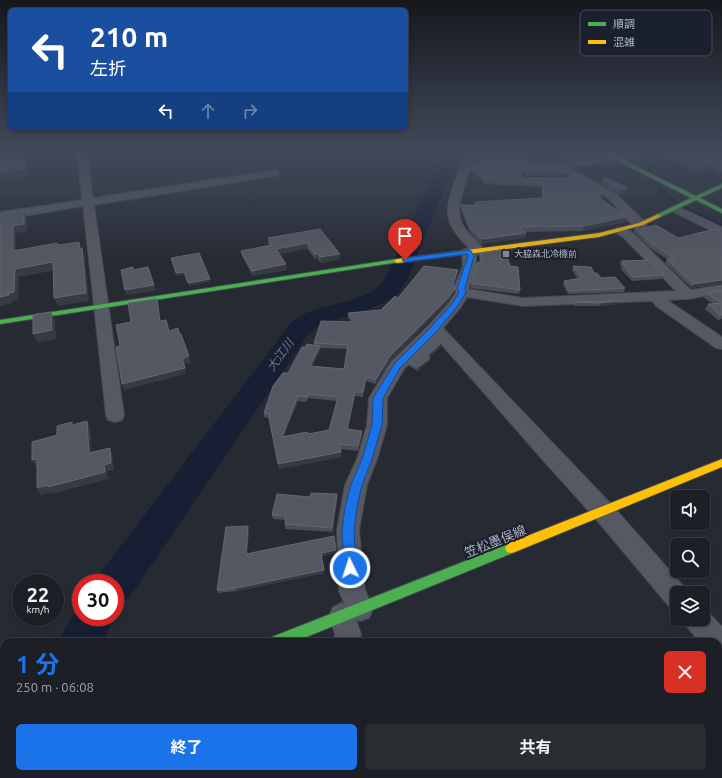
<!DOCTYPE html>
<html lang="ja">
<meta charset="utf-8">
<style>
body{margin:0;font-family:Ubuntu,"Noto Sans JP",sans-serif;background:#292d32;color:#f1f3f6;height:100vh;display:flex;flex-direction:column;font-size:15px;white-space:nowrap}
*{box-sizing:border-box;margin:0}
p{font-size:13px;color:#a0a3a7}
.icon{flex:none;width:22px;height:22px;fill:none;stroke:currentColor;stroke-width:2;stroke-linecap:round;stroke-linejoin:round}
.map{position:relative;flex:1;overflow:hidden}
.drawer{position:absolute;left:0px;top:638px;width:722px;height:140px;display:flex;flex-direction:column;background:#1c2026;border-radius:12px 12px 0 0;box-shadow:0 2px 6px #0003,0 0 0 1px #3a3e43}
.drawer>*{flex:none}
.banner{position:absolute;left:8px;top:8px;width:400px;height:122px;border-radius:6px;box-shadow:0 2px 6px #0003,0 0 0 1px #3a3e43;background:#1a4fa0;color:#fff;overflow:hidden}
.buttons{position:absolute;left:670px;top:490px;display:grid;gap:8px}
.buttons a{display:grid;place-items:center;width:40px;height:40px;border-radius:6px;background:#1c2026;box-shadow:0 2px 6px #0003,0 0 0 1px #3a3e43;font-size:20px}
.speed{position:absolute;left:12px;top:574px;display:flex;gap:8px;font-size:20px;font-weight:700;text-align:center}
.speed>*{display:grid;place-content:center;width:52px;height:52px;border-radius:50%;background:#1c2026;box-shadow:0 2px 6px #0003,0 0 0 1px #3a3e43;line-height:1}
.speed small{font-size:10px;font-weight:400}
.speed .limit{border:6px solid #d22;background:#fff;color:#111}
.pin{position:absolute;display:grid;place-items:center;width:34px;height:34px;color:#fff;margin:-41px -17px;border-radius:50% 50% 50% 0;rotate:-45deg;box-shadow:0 0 4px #0007}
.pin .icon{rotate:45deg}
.me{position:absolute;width:44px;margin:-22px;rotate:356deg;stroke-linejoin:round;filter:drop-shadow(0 0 3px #0008)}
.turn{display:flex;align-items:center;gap:14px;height:84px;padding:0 16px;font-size:18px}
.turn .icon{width:52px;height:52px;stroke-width:2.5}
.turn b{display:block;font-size:28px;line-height:34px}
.lanes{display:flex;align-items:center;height:38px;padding:0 16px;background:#0003;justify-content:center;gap:20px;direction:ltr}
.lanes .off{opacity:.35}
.round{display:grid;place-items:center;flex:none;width:42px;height:42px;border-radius:6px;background:#292d32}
.head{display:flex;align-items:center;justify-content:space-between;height:68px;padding:0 16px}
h1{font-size:24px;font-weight:700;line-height:30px;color:#1a73e8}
.primary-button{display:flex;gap:8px;margin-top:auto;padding:8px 16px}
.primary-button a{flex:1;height:46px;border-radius:6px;background:#1a73e8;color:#fff;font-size:16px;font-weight:700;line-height:46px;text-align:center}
.primary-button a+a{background:#292d32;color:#f1f3f6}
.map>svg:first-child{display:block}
</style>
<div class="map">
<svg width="722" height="778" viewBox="0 0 722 778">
<rect width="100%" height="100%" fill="#262a33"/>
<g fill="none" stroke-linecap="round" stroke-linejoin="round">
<!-- stream -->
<path stroke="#171f35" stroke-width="2.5" d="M645,152C654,201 682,206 722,225"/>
<!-- river -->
<g fill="#171f35" fill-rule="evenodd">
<path d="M440,152H456V164L444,190L407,280L395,298L369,309L321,324L309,333L129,598L115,603V583H97L101,572L291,323C295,320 299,316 304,314C329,302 369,303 385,279L426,190L440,164Z"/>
<polygon points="81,603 81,617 115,616 103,642 59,642 65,627"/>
</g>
<!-- street casing -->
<g stroke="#434750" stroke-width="2">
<g id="street">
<polygon points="77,152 87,152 93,198 275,170 280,173 275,176 94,205 124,415 122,420 115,422 108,420 106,415 83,206 0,220 0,212 82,200"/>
<path d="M464,152H474C472,175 450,206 464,227C470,236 479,242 485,251L483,254L476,255V266L468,289L523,298L676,291L624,238L614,231L616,228L620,227L632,232L691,290L722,285V293L688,299L667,300L722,337V349L716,348L656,306L652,301L523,306L467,297L460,308L443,328L611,504L686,589L688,593H677V609L668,605L595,518L542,459L435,337L404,369L387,398V425L377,459L367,485L359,530L365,590L373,609L369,618L360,621L356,620L361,634L360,642H334L335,634L329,616L333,607L342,603L345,605L339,591L337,530L345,485L357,459L367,425L369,398L391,362L428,326L449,303L456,292L454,288L463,266L462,252L464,249L469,248C461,240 452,231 449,220C443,201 461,173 464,152Z"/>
<path d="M557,152H569L582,160L623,152H646L642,155L570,168L616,194L647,224L645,227C631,230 619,209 610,200C600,191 571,178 558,170L557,168L558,165L572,162Z"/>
<polygon points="676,206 722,227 722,236 672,211 670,209 672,207"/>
<polygon points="703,609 706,610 722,627 722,653 718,655 718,642 700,642 688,628 684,619 703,619"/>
<rect x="320" y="774" width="32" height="4"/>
</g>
</g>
<!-- fast casing -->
<g stroke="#434750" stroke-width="2">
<g id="fast">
<polygon points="600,152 607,152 696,196 722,184 722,188 700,198 722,209 722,213 696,200 660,217 656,217 656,215 691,198"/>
<polygon points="397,259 400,261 399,262 0,324 0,320"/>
<polygon points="511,543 515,544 517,548 515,552 294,642 270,642 272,637 277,635"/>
</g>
</g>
<!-- slow casing -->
<g stroke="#434750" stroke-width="2">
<g id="slow">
<polygon points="658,214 661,216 660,217 643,225 599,237 397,263 394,261 397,259 599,233 639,223"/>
<polygon points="722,459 722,467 515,552 511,553 507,552 505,548 507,544"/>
<polygon points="4,742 4,758 0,760 0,744"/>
</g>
</g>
<!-- street -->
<use href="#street" fill="#565961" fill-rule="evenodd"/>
<!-- fast -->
<use href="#fast" fill="#4caf50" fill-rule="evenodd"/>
<!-- slow -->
<use href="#slow" fill="#ffc107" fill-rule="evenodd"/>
</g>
<!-- wall -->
<g fill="#494d56" fill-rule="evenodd">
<polygon points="478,152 514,152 530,163 558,167 564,170 563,175 526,176 522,177 522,178 605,193 604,197 600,198 625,222 582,231 524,232 526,233 525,238 481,244 470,232 461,210 461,205 475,205 475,202 542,199 542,187 485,184 471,169 472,165 480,164"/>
<polygon points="656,152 722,152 722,173 711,168 697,171"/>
<polygon points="602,179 627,188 626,193 618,194 601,184"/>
<polygon points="635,228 678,238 722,233 722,284 692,288 665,263 667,259 651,249 634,232"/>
<polygon points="320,229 340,259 321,263 318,259 315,259 307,248 279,254 286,264 287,270 253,276 242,256 241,251 269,245 268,243 268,238"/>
<polygon points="480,253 510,266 520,290 519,294 470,288 471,283 480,262 479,257"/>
<polygon points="621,261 664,275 662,279 632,281 621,269 622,267 620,265"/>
<polygon points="573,266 594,273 601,278 625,288 624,292 568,294 563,285 564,281 578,279 572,270"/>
<path d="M458,270V274L454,285V292L448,302L390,361L376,384L366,381L363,397L355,396L348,429L362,431V436L358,451L340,449L341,457L279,469L269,418L264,417V413L288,373L305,347L314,345V343L351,322L348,317V313L381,310L398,298ZM320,348L347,349L344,369L312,367L320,350ZM308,398L337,401L329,430L308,434L284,436L298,401L307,402Z"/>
<polygon points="722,290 722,319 718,320 705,309 708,304 714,304 704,298 706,293"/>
<polygon points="619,301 618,304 599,306 574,306 575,302"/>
<polygon points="441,343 441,346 429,357 430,358 429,361 418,371 409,366 409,363"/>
<polygon points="337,499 333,532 285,529 285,524 286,520 273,519 272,515"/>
<polygon points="249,530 247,554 336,550 336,553 321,556 324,573 237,591 218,593 217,590"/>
</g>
<!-- shaded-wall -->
<g fill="#363a43">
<polygon points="24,152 27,152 27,176 0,180 0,172"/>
<polygon points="713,164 711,168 697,171 698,167"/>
<polygon points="526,171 526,176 521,177 521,173"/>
<polygon points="627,188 626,193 618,194 620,190"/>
<polygon points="605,193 604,197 594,199 596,195"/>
<polygon points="24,211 27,218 27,231 16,233 16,259 13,251 13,226"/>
<polygon points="626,217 625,222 582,231 584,226"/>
<polygon points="526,233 525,238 481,244 482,239"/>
<polygon points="79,242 85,256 89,301 58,306 54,298 80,249"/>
<polygon points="307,243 307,248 277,254 276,249"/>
<rect x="315" y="254" width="3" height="5"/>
<polygon points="340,254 340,259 321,263 320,257"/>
<polygon points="53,262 57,270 19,277 18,300 13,301 13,303 0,306 0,297 15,269"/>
<polygon points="286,264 287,270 253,276 252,271"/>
<polygon points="458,270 458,274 453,287 453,283"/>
<polygon points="184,272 185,275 177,276 176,273"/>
<polygon points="210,279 210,282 189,286 188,283"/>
<polygon points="722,280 722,284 692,288 693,284"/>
<polygon points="154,285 156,291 127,295 125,290"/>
<polygon points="455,288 454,292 448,302 390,361 376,384 376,379 390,356"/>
<polygon points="157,299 158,305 162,327 160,321"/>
<polygon points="619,301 618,304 599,306 600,303"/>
<polygon points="51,312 55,321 56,339 38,343 33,334"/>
<polygon points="441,343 441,346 427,360 427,356"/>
<polygon points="320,346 320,350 310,371 310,366"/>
<polygon points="189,356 191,363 183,365 182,359"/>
<polygon points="430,358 429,361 418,371 418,367"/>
<polygon points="185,368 186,374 124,390 122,384"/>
<polygon points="366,377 366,381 363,397 363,392"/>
<polygon points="355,392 355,396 347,434 347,429"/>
<polygon points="298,396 298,401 282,441 282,437"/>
<polygon points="87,421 90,428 92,460 89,453"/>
<polygon points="362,431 362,436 358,451 358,446"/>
<polygon points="110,448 112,454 114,470 107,471 108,479 52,494 51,492 41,495 37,488 104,465"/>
<polygon points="341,452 341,457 279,469 278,464"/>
<polygon points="37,459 41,465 36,467 32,460"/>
<polygon points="337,494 337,499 333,532 332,528"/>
<polygon points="248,526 249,530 246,557 246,554"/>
<polygon points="336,550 336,553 321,556 321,553"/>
<polygon points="324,570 324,573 237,591 236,588"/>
<polygon points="722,716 722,718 718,720 718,718"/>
</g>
<!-- building -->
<g fill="#545862" stroke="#626772" fill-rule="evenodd">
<polygon points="0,152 24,152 24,169 0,172"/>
<polygon points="480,152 514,152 530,163 546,164 555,163 558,167 564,170 526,171 521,173 522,178 578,178 605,193 596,195 626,217 584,226 520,227 526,233 482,239 470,227 461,205 477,205 475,202 543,198 543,183 485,180 472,165 473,163 482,164"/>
<polygon points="665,152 722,152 722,168 713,164 698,167"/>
<polygon points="607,178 627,188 620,190 602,179"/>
<polygon points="24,211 24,224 13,226 13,251 57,243 59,245 79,242 80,249 82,248 86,293 54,298 53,262 15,269 14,292 9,293 9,295 0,297 0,215"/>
<polygon points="656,225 678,238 715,229 722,233 722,280 693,284 667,259 674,258 652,244 635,228 638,227 640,229"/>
<polygon points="320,229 340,254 320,257 318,254 315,254 307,243 276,249 286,264 252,271 241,251 272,245 268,238"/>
<polygon points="505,249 510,266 518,267 520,290 471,283 478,262 482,262 480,253"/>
<polygon points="199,253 210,279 188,283 184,272 176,273 171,258"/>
<polygon points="649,260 664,275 633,277 623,265 625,265 621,261"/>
<path d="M424,266L458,270L453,283L455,288L448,298L390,356L376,379L366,377L363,392H355L347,429L362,431L358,446L339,444L341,452L278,464L269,418L270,414L264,413L273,386L283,373H288L302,347H305L307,344L320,346L310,366L344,369L348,345L314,343L321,321L354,322L348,313L381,310L395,296L398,298ZM308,394L338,397L329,430L308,434L307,432L282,437L298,396L307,397Z"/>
<polygon points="573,266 591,267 594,273 597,273 601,278 615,277 625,288 569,291 564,281 582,278"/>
<polygon points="133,267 133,270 148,267 154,285 125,290 121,270"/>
<polygon points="722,290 722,315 720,315 708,304 722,303 706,293"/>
<polygon points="157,299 160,321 166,320 169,331 178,328 180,335 181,334 189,356 182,359 185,368 122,384 116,347 120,346 116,325 131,322 128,303"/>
<polygon points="619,301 600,303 575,302"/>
<polygon points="51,312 52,330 33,334 33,315"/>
<polygon points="436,337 441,343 427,356 430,358 418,367 409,363"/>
<polygon points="87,421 89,453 110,448 111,463 104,465 105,472 48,487 48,485 37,488 37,459 32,460 32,442 57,435 57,426 72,422 72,425"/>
<polygon points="311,493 337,494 332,528 285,524 286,516 272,515 277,494 310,497"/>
<polygon points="248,526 246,554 334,536 336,550 321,553 324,570 236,588 217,590 226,527"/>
<polygon points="718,671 719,672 722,671 722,716 718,718"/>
<polygon points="218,774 313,774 313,778 217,778"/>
<polygon points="414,774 435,774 436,778 414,778"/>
</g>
<!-- sky -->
<linearGradient id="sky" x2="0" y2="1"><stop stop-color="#15171c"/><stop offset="0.58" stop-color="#414a5b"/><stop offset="1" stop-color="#414a5b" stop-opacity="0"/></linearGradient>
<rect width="722" height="261" fill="url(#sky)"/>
<!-- route -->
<polygon fill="#1a73e8" stroke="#114b97" points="469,250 471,251 474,256 465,288 466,292 457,307 437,331 400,368 383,398 382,425 372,459 362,485 357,507 354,530 356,568 354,572 350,573 346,572 344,568 342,530 345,507 351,485 362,459 372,425 373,398 394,364 431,327 452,304 459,292 457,288 468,256 467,254 405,262 402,260 405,258"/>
<!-- markers -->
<rect fill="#7f8492" stroke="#1a202d" stroke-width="1.5" x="502" y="250" width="8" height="8" rx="2"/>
<g text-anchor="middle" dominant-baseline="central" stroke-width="4" stroke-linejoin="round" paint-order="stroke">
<!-- far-poi labels -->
<g font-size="9" fill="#afb5c5" stroke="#1a202d" text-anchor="start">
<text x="514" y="254">大脇森北冷機前</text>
</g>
<!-- water labels -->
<g font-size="12" font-style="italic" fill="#687ba3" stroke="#1a202d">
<text transform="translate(280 355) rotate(-54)">大江川</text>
</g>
<!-- near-street labels -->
<g font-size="13" fill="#afb5c5" stroke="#1a202d">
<text transform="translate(495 541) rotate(-22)">笠松墨俣線</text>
</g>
</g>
<!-- legend -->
<rect x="580" y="10" width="132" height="46" rx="6" fill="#1a202d" stroke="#474d5b" stroke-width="1"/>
<rect x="588" y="22" width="18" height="4" fill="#4caf50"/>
<rect x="588" y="40" width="18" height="4" fill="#ffc107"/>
<g font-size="11" fill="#afb5c5">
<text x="613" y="28">順調</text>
<text x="613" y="46">混雑</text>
</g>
</svg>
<div class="buttons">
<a><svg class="icon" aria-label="sound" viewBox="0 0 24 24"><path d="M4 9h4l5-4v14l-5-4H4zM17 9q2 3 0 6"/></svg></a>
<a><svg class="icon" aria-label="search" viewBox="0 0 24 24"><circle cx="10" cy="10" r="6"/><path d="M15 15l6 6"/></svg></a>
<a><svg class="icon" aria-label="layers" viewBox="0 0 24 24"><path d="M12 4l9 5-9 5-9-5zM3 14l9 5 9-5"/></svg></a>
</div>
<div class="speed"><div>22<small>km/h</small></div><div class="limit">30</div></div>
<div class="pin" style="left:405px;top:260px;background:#d93025"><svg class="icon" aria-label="arrive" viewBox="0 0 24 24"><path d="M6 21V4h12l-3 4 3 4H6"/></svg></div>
<svg class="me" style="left:350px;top:568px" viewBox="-20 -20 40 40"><circle r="17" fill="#1a73e8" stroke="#fff" stroke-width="3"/><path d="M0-11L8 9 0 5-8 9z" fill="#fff"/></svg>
<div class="banner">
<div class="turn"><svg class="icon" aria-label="left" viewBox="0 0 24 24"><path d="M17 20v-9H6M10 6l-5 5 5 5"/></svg><div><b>210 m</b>左折</div></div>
<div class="lanes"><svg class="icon" aria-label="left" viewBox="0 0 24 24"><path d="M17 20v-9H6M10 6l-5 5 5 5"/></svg><svg class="icon off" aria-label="ahead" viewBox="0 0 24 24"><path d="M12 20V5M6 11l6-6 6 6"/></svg><svg class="icon off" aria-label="right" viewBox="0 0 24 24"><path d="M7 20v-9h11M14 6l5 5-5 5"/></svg></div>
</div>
<section class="drawer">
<div class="head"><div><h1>1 分</h1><p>250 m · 06:08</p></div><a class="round" style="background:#d93025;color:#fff"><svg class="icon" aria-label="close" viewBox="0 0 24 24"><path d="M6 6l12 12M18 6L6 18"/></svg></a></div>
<div class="primary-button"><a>終了</a><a>共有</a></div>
</section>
</div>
